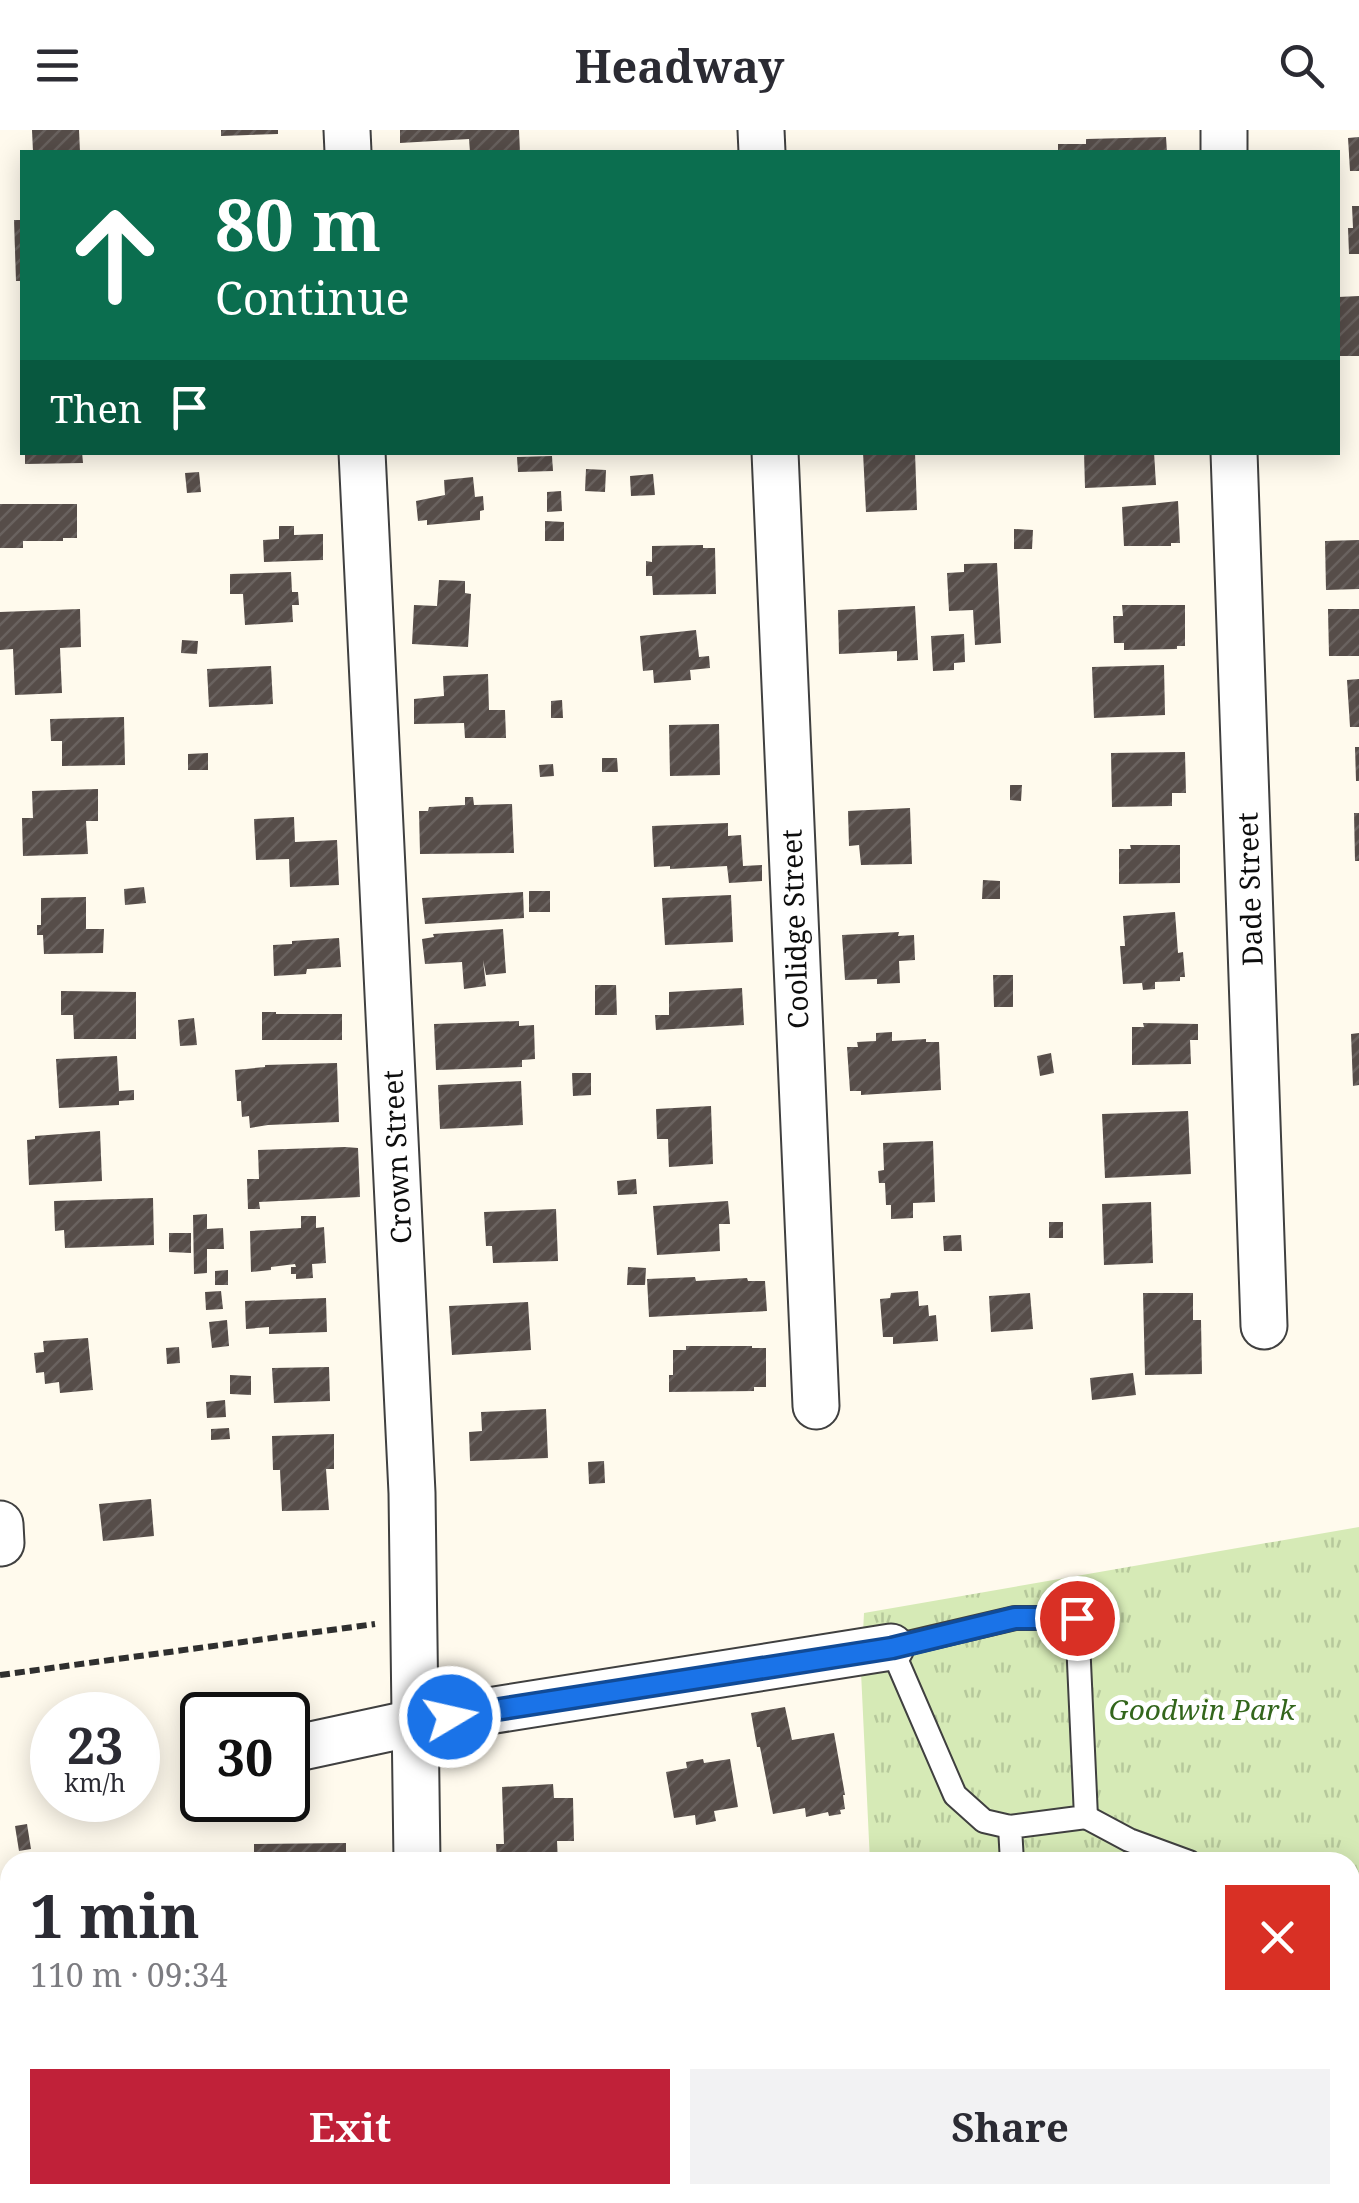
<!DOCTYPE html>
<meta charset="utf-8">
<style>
body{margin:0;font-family:"Noto Serif",serif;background:#f2f2f3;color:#2b2b33;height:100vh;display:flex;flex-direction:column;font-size:38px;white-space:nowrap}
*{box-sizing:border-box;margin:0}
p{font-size:32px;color:#7c7c81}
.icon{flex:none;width:55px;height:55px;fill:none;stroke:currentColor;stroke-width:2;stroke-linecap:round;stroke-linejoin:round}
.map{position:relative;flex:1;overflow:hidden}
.drawer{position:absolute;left:0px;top:1722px;width:1360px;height:352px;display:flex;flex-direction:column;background:#fff;border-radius:30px 30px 0 0;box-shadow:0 5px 25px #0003}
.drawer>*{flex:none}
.top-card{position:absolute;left:20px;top:20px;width:1320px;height:305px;border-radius:0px;box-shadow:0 5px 25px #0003;background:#0b6e4f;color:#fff;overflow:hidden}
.speed{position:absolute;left:30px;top:1562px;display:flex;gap:20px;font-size:50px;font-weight:700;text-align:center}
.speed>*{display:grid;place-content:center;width:130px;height:130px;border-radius:50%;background:#fff;box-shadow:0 5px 25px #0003;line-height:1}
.speed small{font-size:25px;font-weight:400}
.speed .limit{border:5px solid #111;border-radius:15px;background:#fff;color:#111}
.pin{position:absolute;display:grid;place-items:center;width:85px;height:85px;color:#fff;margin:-42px;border:5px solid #fff;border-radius:50%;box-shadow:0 2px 10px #0007}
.me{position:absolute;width:110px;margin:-55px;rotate:81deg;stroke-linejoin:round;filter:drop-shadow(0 0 8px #0008)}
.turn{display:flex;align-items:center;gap:35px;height:210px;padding:0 30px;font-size:45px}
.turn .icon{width:130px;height:130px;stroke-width:2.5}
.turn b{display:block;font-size:70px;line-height:85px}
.then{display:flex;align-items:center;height:95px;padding:0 30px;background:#0003;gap:20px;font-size:38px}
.round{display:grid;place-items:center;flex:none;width:105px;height:105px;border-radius:0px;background:#f2f2f3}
.summary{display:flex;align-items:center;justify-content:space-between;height:170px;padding:0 30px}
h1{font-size:60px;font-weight:700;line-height:75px}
.button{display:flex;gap:20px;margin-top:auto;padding:20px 30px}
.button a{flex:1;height:115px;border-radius:0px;background:#c02139;color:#fff;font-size:40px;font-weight:700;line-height:115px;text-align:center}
.button a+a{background:#f2f2f3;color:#2b2b33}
header{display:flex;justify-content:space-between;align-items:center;height:130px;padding:0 30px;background:#fff;font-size:45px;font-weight:700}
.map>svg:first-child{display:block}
</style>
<header><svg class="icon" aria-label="menu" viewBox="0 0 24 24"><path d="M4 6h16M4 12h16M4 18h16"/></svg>Headway<svg class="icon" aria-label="search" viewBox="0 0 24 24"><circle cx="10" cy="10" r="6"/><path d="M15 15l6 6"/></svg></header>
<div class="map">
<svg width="1359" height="2073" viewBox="0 0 1359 2073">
<defs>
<pattern id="park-tufts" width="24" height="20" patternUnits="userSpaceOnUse" patternTransform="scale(2.5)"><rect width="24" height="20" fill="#d6eab6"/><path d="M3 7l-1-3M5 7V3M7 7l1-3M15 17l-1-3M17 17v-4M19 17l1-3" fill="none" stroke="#b6c89b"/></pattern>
<pattern id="building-hatch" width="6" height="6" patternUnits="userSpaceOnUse" patternTransform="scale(2.5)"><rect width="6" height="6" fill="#564d49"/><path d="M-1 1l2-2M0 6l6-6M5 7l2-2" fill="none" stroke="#69625f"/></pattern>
</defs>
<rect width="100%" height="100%" fill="#fffaed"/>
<!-- park -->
<polygon fill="url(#park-tufts)" points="1359,1397 1359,2073 889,2073 888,2065 1350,2065 1350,1732 870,1732 861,1542 864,1483"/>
<!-- building -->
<g fill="url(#building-hatch)">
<polygon points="32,0 79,0 80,22 33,22"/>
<polygon points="221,0 278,0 278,4 221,6"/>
<polygon points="400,0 519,0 520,22 470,22 469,9 400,13"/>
<polygon points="1166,7 1167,22 1058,22 1058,14 1086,14 1086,9"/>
<polygon points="1359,7 1359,41 1350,41 1348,8"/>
<polygon points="1352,76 1359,76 1359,124 1349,124 1348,98 1353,98"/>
<polygon points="14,90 22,90 22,151 16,151"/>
<polygon points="1359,166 1359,226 1338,226 1338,167"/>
<polygon points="25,322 82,322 83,333 25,334"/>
<polygon points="863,322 915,322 917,380 866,382"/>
<polygon points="1084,322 1154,322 1156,355 1085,358"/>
<polygon points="552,326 553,341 518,342 517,327"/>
<polygon points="586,339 606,340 605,362 585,361"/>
<polygon points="199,342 201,362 187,363 185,343"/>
<polygon points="653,344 655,365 631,366 630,346"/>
<polygon points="473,347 475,367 483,366 484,380 480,381 480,390 427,395 427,390 418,391 416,371 445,365 444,350"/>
<polygon points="561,361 562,381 547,382 547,362"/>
<polygon points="1178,371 1180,413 1171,413 1171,416 1124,416 1122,377"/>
<polygon points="0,374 77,374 77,408 63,408 63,411 23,411 23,418 0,418"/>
<polygon points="545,391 564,392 564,411 545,411"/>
<polygon points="279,396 294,396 294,405 323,404 323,430 264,432 263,410 279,409"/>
<polygon points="1014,399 1033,400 1032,419 1014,419"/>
<polygon points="1359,410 1359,459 1326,460 1325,411"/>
<polygon points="703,415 703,418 715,418 716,464 653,465 652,446 646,446 646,431 652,432 652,416"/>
<polygon points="997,433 1001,513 975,515 973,480 949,481 947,443 964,442 964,434"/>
<polygon points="291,442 292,462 298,462 299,475 292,475 293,492 245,495 243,464 230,464 230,444"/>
<polygon points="439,450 465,451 465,463 471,464 468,517 412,514 414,475 437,476"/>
<polygon points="1122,475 1185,475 1185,516 1177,516 1177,519 1124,520 1124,513 1114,513 1113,486 1123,486"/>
<polygon points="915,476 918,530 897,531 897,521 839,524 838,480"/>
<polygon points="80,479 81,517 60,518 62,563 15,565 13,519 0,520 0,482"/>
<polygon points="1328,479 1359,479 1359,526 1329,526"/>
<polygon points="696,500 699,527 709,526 710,538 690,540 691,550 654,553 653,540 643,541 640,506"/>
<polygon points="964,504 965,532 954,533 954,540 933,541 931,506"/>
<polygon points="182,510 198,511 197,524 181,523"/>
<polygon points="1164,535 1165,585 1094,588 1092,537"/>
<polygon points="271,536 273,574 209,577 207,539"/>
<polygon points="488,544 489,580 505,580 506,608 465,608 464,593 414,594 414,569 444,566 443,546"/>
<polygon points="1359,549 1359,597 1350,597 1347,550"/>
<polygon points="562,570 563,588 551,588 551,571"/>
<polygon points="124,587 125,635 62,636 62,611 51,611 50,589"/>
<polygon points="719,594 720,645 670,646 669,595"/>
<polygon points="1355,617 1359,617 1359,651 1356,651"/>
<polygon points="1185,622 1186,663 1172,663 1172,676 1112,677 1111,623"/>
<polygon points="208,623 208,640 188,640 188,624"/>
<polygon points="602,628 617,628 618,642 602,642"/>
<polygon points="553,634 554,646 540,647 539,635"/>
<polygon points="1010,655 1022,655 1021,671 1010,670"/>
<polygon points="98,659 98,691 86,691 88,724 23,726 22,688 33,688 32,661"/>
<polygon points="465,667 473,667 474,675 512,674 514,723 420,724 419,681 428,681 429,677 465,675"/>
<polygon points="910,678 912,734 861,735 859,715 849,716 848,681"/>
<polygon points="1354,683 1359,683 1359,731 1355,731"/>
<polygon points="294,687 295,712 337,710 339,755 290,757 289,729 256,730 254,689"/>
<polygon points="728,693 728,706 741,705 743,736 762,735 762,751 729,753 727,736 670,739 670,736 654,737 652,696"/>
<polygon points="1130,715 1180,715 1180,753 1119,754 1119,719 1131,719"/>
<polygon points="983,750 1000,751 1000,769 982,769"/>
<polygon points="144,757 146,773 125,775 124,759"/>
<rect x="529" y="761" width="21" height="21"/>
<polygon points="523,762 524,788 425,794 422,768"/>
<polygon points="731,765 733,812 665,815 662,768"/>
<polygon points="86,767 86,799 104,799 103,823 44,824 43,805 37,805 37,795 41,795 41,768"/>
<polygon points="1175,782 1178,823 1183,822 1185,847 1180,847 1180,851 1155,852 1155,859 1143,860 1142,853 1123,854 1120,816 1125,816 1123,786"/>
<polygon points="503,799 506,843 486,845 483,830 486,856 464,859 462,832 425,834 422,809 434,807 433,804"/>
<polygon points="899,802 898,806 914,805 915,830 899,831 900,853 877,854 877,849 845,850 842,805"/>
<polygon points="339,808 341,837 307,839 306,844 274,846 273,815 292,814 292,811"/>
<polygon points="993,845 1013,845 1013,877 994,877"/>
<polygon points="595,855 616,855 617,885 595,885"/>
<polygon points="742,858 744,895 656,900 655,885 669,885 669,862"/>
<polygon points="61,861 136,862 136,909 74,909 73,885 61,885"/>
<polygon points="262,882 276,882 276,884 342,884 342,910 262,910"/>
<polygon points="194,888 197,915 180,916 178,890"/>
<polygon points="519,891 519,896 534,895 535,929 522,930 522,937 436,940 434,894"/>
<polygon points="1143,893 1198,894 1198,910 1190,910 1191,934 1132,935 1132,897 1144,897"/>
<polygon points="892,902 892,911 926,909 926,912 939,912 941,960 861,965 861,961 850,961 847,917 858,917 857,912 876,911 876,903"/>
<polygon points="1359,903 1359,955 1353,956 1351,904"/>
<polygon points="1051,923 1054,943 1040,946 1037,926"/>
<polygon points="117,926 119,961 134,960 134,970 119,971 119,975 59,978 56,929"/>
<polygon points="337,933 339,992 268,995 250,998 249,986 242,987 241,971 237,971 235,940 265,937 265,935"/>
<polygon points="572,943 591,943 591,965 573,966"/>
<polygon points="521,951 523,995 440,999 438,955"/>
<polygon points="711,976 713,1034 669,1037 668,1009 657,1009 656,979"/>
<polygon points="1188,981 1191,1044 1105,1048 1102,984"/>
<polygon points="100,1001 102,1051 29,1055 27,1010 35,1009 35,1006"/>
<polygon points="933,1011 935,1072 913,1073 913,1088 891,1089 891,1075 886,1075 885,1053 879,1053 878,1041 884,1040 883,1013"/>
<polygon points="345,1017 358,1018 360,1067 259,1072 260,1079 248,1079 247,1049 259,1049 258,1020"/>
<polygon points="636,1049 637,1064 618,1065 617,1051"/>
<polygon points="153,1068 154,1115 65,1118 64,1100 55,1101 54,1071"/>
<polygon points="728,1071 730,1094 719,1094 720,1121 657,1125 653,1076"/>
<polygon points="1151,1072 1153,1133 1104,1135 1102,1074"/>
<polygon points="556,1079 558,1131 493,1133 492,1116 486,1116 484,1082"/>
<polygon points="207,1084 207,1099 223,1098 224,1119 207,1119 207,1143 194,1144 193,1085"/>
<polygon points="301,1086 316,1086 316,1098 324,1097 326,1133 312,1134 313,1148 296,1149 296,1144 291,1144 291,1137 296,1137 295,1134 271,1137 271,1140 251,1142 250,1101 301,1098"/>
<rect x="1049" y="1092" width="14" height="16"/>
<polygon points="169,1103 191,1103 191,1123 169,1122"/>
<polygon points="961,1105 962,1121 944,1121 943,1106"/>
<polygon points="628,1137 646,1138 645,1155 627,1155"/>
<polygon points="228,1140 228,1155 215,1155 215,1141"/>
<polygon points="695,1147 696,1151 747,1148 748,1151 765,1151 767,1181 649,1187 647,1149"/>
<polygon points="221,1161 223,1179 206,1180 205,1162"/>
<polygon points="918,1161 919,1176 928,1175 929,1186 936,1185 938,1211 893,1214 893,1207 883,1207 880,1169 890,1168 891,1163"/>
<polygon points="1030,1163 1033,1199 991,1202 989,1166"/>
<polygon points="1143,1163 1193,1163 1193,1190 1201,1190 1202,1244 1145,1245"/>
<polygon points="326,1168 327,1202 269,1204 269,1197 246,1199 245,1171"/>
<polygon points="528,1172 531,1220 452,1225 449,1176"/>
<polygon points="227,1190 229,1216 212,1218 209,1192"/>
<polygon points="88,1208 93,1260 60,1263 59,1252 45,1254 44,1242 36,1243 34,1223 44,1222 43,1211"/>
<polygon points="686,1216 752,1216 752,1218 766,1218 766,1257 754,1257 754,1261 669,1262 669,1245 673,1245 673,1220 686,1220"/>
<polygon points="179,1217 180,1233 167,1234 166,1218"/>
<polygon points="329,1237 330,1271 274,1273 272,1238"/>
<polygon points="1133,1243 1136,1265 1092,1270 1090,1248"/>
<polygon points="230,1245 251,1246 251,1265 230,1264"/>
<polygon points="225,1270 226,1287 207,1288 206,1272"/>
<polygon points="546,1279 548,1328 470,1331 469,1302 482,1301 481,1282"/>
<polygon points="229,1298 230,1309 211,1310 211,1299"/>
<polygon points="334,1304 334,1339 326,1339 329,1380 282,1381 280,1340 273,1340 272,1306"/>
<polygon points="604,1331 605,1353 589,1354 588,1332"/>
<polygon points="151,1369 154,1406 103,1411 99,1374"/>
<polygon points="785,1577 792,1610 834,1603 845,1665 843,1665 845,1679 840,1680 841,1684 829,1686 828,1682 806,1687 805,1678 773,1684 760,1617 757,1617 751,1583"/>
<polygon points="703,1629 704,1633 730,1629 738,1677 714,1681 716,1691 696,1695 695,1685 674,1688 666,1642 687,1638 686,1632"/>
<polygon points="553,1654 554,1668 573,1668 574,1711 557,1711 558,1732 497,1732 496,1714 504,1714 502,1657"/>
<polygon points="27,1694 31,1719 19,1721 15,1696"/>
<polygon points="346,1713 346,1732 254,1732 254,1714"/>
<polygon points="813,1722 833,1722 833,1732 814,1732"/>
</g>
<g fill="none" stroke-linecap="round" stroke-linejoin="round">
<!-- service casing -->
<g stroke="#404040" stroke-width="26">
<g id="service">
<polyline points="1086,1687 1129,1710 1189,1732"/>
<polyline points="1010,1697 1086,1687 1077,1488 1015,1488 891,1517 955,1665 984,1691 1010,1697 1012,1732"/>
</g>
</g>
<!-- minor casing -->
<g stroke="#404040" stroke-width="49">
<g id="minor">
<polyline points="347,0 348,22"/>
<polyline points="761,0 762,22"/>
<polyline points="1224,0 1224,22"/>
<polyline points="362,322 412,1363 417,1732"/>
<polyline points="775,322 816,1276"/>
<polyline points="1234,322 1264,1196"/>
<polyline points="0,1394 1,1413"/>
<polyline points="288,1620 413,1593 891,1517"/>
<polyline points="429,2073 480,2065"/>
</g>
</g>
<!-- path -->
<g stroke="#2f2f2f" stroke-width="6" stroke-dasharray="10 5" stroke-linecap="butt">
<polyline points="0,1545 375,1494"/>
<polyline points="1350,2046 1359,2053"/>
</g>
<!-- service -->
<use href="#service" stroke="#fff" stroke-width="22"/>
<!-- minor -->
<use href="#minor" stroke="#fff" stroke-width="45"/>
</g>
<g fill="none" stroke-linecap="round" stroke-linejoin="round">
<!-- route casing -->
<g stroke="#114b97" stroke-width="25">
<polyline id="route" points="450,1587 892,1518 1015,1488 1077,1488"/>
</g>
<!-- route -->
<use href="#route" stroke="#1a73e8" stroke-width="18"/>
</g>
<g text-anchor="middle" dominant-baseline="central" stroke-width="10" stroke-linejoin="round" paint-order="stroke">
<!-- street labels -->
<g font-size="28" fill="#0d0d0d" stroke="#fff">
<text transform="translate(1249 759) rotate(-92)">Dade Street</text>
<text transform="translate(794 799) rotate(-92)">Coolidge Street</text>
<text transform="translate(396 1027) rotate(-93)">Crown Street</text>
</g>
<!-- park labels -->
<g font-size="28" font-style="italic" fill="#33661c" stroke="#fff">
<text x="1202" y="1579">Goodwin Park</text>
</g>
</g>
</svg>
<div class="speed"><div>23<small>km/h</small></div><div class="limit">30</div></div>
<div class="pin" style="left:1077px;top:1488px;background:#d93025"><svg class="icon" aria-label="arrive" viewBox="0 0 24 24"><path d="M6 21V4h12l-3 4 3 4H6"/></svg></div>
<svg class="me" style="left:450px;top:1587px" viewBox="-20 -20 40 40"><circle r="17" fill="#1a73e8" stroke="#fff" stroke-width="3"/><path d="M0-11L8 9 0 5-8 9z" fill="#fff"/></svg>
<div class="top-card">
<div class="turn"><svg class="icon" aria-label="ahead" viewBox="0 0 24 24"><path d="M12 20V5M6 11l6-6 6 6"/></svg><div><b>80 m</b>Continue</div></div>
<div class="then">Then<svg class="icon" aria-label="arrive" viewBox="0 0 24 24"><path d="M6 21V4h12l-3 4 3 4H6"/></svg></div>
</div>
<section class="drawer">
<div class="summary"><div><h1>1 min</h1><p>110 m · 09:34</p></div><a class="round" style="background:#d93025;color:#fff"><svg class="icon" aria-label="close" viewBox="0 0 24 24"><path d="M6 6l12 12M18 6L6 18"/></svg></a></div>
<div class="button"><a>Exit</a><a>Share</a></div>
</section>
</div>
